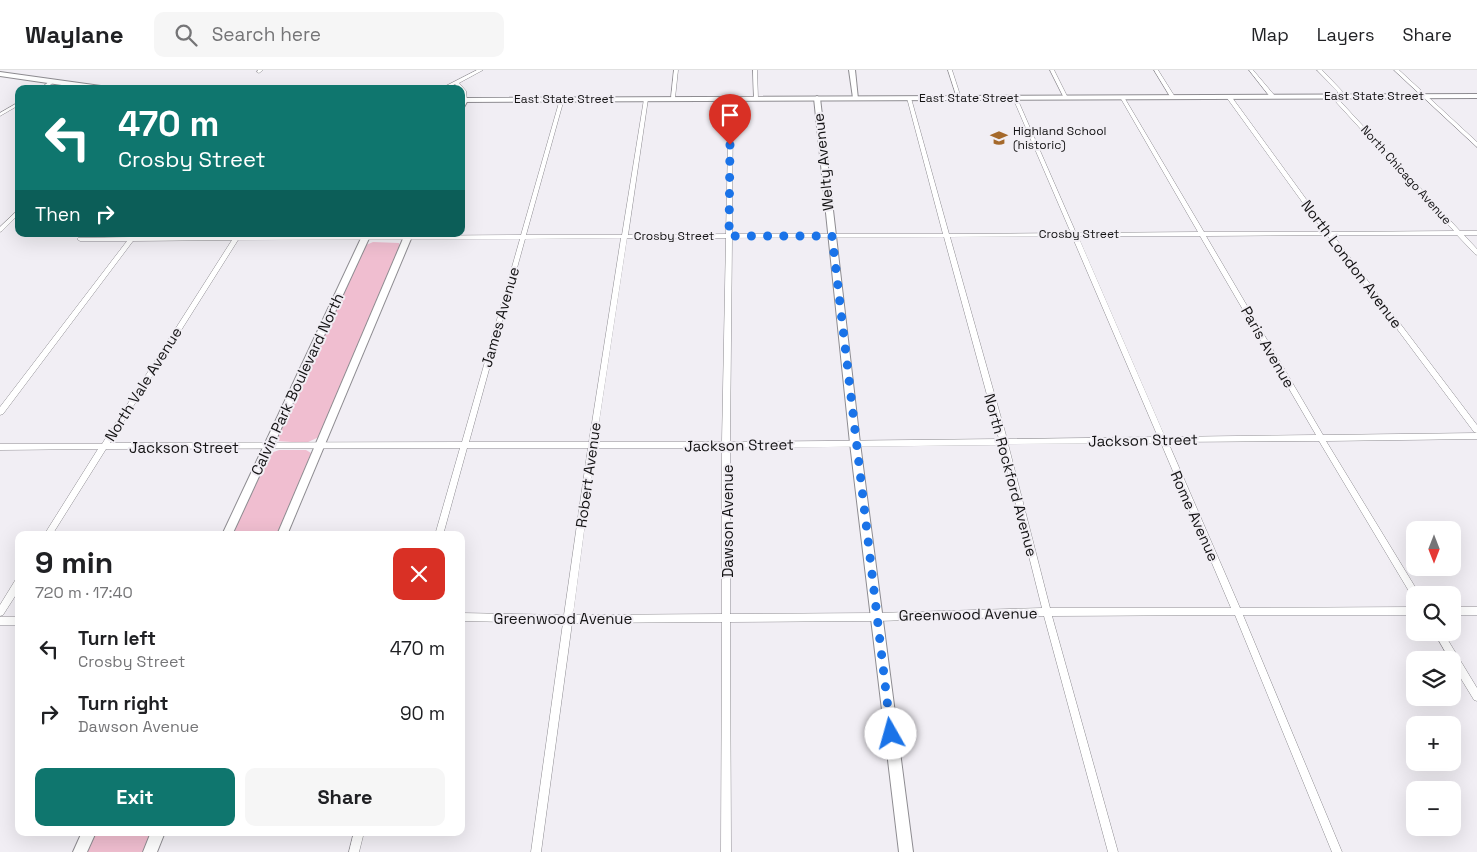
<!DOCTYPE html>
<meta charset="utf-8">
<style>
body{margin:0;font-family:"Space Grotesk",sans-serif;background:#f6f6f6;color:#202124;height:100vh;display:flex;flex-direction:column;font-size:19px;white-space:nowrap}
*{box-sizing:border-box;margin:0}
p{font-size:16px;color:#757577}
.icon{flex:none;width:28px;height:28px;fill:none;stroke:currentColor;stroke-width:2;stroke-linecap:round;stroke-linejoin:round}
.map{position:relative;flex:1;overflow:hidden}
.details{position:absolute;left:15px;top:461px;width:450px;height:305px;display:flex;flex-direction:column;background:#fff;border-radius:10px;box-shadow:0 5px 20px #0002}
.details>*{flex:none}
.hud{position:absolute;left:15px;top:15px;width:450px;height:152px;border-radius:10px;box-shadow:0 5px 20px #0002;background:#0f766e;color:#fff;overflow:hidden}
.needle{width:32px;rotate:180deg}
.controls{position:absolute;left:1406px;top:451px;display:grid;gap:10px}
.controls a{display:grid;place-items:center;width:55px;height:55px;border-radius:10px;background:#fff;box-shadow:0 5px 20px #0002;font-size:25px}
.pin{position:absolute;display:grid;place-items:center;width:42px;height:42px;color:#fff;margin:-51px -21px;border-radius:50% 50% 50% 0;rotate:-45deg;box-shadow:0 0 5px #0007}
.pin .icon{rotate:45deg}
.me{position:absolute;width:55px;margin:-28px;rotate:353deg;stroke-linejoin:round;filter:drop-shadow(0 0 4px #0008)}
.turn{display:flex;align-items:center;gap:18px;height:105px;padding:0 20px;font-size:22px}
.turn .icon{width:65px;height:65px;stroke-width:2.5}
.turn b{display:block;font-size:35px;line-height:42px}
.then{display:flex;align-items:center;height:48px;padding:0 20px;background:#0003;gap:10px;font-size:19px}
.round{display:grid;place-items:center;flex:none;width:52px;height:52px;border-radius:10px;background:#f6f6f6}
.headline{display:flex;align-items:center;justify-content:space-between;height:85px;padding:0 20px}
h1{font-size:30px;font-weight:800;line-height:38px}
.primary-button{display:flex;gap:10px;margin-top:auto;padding:10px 20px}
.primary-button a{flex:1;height:58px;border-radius:10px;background:#0f766e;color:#fff;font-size:20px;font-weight:800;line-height:58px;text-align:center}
.primary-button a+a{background:#f6f6f6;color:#202124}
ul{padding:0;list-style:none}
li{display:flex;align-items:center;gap:15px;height:65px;padding:0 20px}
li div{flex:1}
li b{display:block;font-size:19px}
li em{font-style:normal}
header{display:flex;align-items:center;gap:30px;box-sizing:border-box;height:70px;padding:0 25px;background:#fff;border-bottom:1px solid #e0e0e0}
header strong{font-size:24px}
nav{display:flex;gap:28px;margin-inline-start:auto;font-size:18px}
.search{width:350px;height:45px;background:#f6f6f6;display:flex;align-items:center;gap:12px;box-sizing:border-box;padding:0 18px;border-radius:10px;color:#757577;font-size:19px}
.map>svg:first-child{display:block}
</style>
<header>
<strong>Waylane</strong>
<div class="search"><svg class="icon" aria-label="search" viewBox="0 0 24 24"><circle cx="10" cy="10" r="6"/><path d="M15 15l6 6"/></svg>Search here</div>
<nav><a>Map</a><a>Layers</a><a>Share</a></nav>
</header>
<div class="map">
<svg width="1477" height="782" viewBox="0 0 1477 782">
<rect width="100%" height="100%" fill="#f1eef4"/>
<!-- green -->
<g fill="#f0bed0">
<polygon points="373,172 399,173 400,176 319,367 306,373 277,371 277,368 366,175"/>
<polygon points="279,380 306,380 311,383 278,465 232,465 269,387 271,383"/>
<polygon points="79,461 131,461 129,465 77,465"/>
<polygon points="95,763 153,763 145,782 86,782"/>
</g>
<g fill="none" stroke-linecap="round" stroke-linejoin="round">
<!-- minor casing -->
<g stroke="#8e8c91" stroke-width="1">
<g id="minor">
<polygon points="258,0 263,0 259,3 257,2"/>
<polygon points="477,0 483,0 459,13 466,21 467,31 463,30 461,19 459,19 455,14 446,19 440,19"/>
<polygon points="674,0 678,0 675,28 673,29 671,28"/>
<polygon points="753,0 757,0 758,29 756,30 754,29"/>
<polygon points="948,0 952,0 961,28 961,29 957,28"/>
<polygon points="1050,0 1054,0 1068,28 1068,29 1064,28"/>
<polygon points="1154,0 1158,0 1175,27 1175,28 1171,28"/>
<polygon points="1249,0 1253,0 1275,26 1275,28 1271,28"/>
<path d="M1317,0H1322L1342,21L1340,31L1460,161H1477V165H1464L1477,179V185L1475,184L1457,165H1333L1477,355V363L1474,362L1327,165L1206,166L1323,365L1477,363V369L1326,371L1420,525H1415V528H1413L1319,371L1168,372L1240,538L1415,537V545H1243L1342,782H1332L1235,545L1052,546L1118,782H1108L1044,546L877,551L730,552L731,782H721L722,552L572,553L541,782H531L563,553L461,551V543L564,545L588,378H467L443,465H435L460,378L106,379L52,465H44L98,379L0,380V374H102L232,170L133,171L3,344L0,345V337L127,171H80L77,169L78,168L130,167L133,165L136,167H234L236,164H242L240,167L521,165L560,29L562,28L564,29L526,165H622L644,29L646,28L648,29L628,165L726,164L729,29L731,28L733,29L732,164H943L907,28L909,27L911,28L949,164L1071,163L1013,28L1015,27L1017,28L1076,163L1198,162L1120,27L1122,26L1124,27L1204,162H1324L1227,28V26H1231L1330,162L1454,161L1336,32L1338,22ZM1072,166L1158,367L1007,369L950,167ZM1078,166H1200L1316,365L1165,367ZM944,167L999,369L730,372L732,168ZM621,168L589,372H469L525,169ZM627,168H726L722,372H596ZM520,169L462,372L110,373L238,170ZM1161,373L1231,538H1050L1008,374ZM1001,375L1042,538L877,543L730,544V378ZM595,378H722V544L573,545Z"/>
<polygon points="1394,0 1399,0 1477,72 1477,77"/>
<polygon points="51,10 55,11 45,19 40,19"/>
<polygon points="19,32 19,35 0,46 0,43"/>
<polygon points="19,139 19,144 2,161 0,162 0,157"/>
<polygon points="19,508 19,520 3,545 0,546 0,535 16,509"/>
<rect x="1452" y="537" width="25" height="8"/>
<rect x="0" y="547" width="19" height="8"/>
<polygon points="1434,562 1443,562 1477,618 1477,631 1474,630 1452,594 1452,590 1450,590"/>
<polygon points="354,762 364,762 359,782 349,782"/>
</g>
</g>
<!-- tertiary casing -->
<g stroke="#8e8c91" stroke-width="2">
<g id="tertiary">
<polygon points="849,0 855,0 858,29 853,28"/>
<polygon points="817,26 820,28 860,373 913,782 899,782 850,373 814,28"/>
<polygon points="463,29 468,30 463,39 461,40"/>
<polygon points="363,164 371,164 232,465 222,465"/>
<polygon points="405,164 413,164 287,465 277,465"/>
<polygon points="82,762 96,762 87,782 73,782"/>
<polygon points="151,762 165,762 157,782 143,782"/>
</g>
</g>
<!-- primary casing -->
<g stroke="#8e8c91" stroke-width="2">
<g id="primary">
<polygon points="0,2 108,17 112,19 89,19 0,6"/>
<polygon points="1477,24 1477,28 461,32 461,28"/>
</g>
</g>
<!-- minor -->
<use href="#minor" fill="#fff" fill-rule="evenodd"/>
<!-- tertiary -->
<use href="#tertiary" fill="#fff" fill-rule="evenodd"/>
<!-- primary -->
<use href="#primary" fill="#fff" fill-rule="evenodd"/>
</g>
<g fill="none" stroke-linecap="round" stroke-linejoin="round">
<!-- route -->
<polyline stroke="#1a73e8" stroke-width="9" stroke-dasharray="0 16.2" points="730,75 729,166 832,166 891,664"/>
</g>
<!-- icons -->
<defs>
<g id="school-bare" transform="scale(1.35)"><path d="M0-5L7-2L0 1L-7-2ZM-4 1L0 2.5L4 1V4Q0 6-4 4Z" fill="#a5692b" stroke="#f1eef4" stroke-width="2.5" paint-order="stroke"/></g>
</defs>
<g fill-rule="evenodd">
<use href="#school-bare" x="999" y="68"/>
</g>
<g text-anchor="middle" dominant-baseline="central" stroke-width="4" stroke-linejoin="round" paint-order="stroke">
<!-- far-street labels -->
<g font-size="12" fill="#141314" stroke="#f1eef4">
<text x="1374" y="26">East State Street</text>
<text x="969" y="28">East State Street</text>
<text x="564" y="29">East State Street</text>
<text transform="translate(1406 105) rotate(48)">North Chicago Avenue</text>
<text x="1079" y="164">Crosby Street</text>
<text x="674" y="166">Crosby Street</text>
</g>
<!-- far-poi labels -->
<g font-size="12" fill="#141314" stroke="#f1eef4" text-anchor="start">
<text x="1013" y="61">Highland School<tspan x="1013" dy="14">(historic)</tspan></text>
</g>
<!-- street labels -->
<g font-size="15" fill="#141314" stroke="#f1eef4">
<text transform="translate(823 92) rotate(-96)">Welty Avenue</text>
<text transform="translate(1352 194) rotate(53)">North London Avenue</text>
<text transform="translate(500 247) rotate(-74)">James Avenue</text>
<text transform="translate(1268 277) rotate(60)">Paris Avenue</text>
<text transform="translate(143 314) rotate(-58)">North Vale Avenue</text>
<text transform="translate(297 314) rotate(-65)">Calvin Park Boulevard North</text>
<text transform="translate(1143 370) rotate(-1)">Jackson Street</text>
<text transform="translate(739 375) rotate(-1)">Jackson Street</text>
<text x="184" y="377">Jackson Street</text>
<text transform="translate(588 405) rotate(-82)">Robert Avenue</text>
<text transform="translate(1011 405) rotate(75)">North Rockford Avenue</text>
<text transform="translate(1195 446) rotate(66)">Rome Avenue</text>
<text transform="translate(727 451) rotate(-90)">Dawson Avenue</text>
<text transform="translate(968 544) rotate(-1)">Greenwood Avenue</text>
<text x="563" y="548">Greenwood Avenue</text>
</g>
</g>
</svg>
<div class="controls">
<a><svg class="needle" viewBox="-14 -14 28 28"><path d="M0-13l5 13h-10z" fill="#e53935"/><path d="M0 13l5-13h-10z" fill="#757577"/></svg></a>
<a><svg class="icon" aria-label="search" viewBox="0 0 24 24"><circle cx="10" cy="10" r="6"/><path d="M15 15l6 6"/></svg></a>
<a><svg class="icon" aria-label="layers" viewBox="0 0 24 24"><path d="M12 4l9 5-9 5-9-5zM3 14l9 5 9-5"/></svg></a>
<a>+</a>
<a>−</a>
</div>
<div class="pin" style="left:730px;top:75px;background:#d93025"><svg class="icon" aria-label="arrive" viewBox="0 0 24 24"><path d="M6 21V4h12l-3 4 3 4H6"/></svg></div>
<svg class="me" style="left:891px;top:664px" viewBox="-20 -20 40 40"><circle r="19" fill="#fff"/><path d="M0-13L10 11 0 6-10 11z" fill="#1a73e8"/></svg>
<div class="hud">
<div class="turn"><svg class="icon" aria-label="left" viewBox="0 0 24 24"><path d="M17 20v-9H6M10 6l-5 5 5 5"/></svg><div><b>470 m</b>Crosby Street</div></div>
<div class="then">Then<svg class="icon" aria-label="right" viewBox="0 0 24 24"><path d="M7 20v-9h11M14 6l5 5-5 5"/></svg></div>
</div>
<section class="details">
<div class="headline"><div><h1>9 min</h1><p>720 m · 17:40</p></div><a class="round" style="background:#d93025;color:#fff"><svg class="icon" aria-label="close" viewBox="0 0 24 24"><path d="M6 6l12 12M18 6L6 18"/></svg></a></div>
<ul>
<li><svg class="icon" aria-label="left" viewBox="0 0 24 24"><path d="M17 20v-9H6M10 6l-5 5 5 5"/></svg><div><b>Turn left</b><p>Crosby Street</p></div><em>470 m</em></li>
<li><svg class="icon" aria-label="right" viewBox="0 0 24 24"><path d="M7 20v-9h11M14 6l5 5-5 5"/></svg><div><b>Turn right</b><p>Dawson Avenue</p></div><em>90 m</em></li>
</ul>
<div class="primary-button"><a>Exit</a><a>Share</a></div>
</section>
</div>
